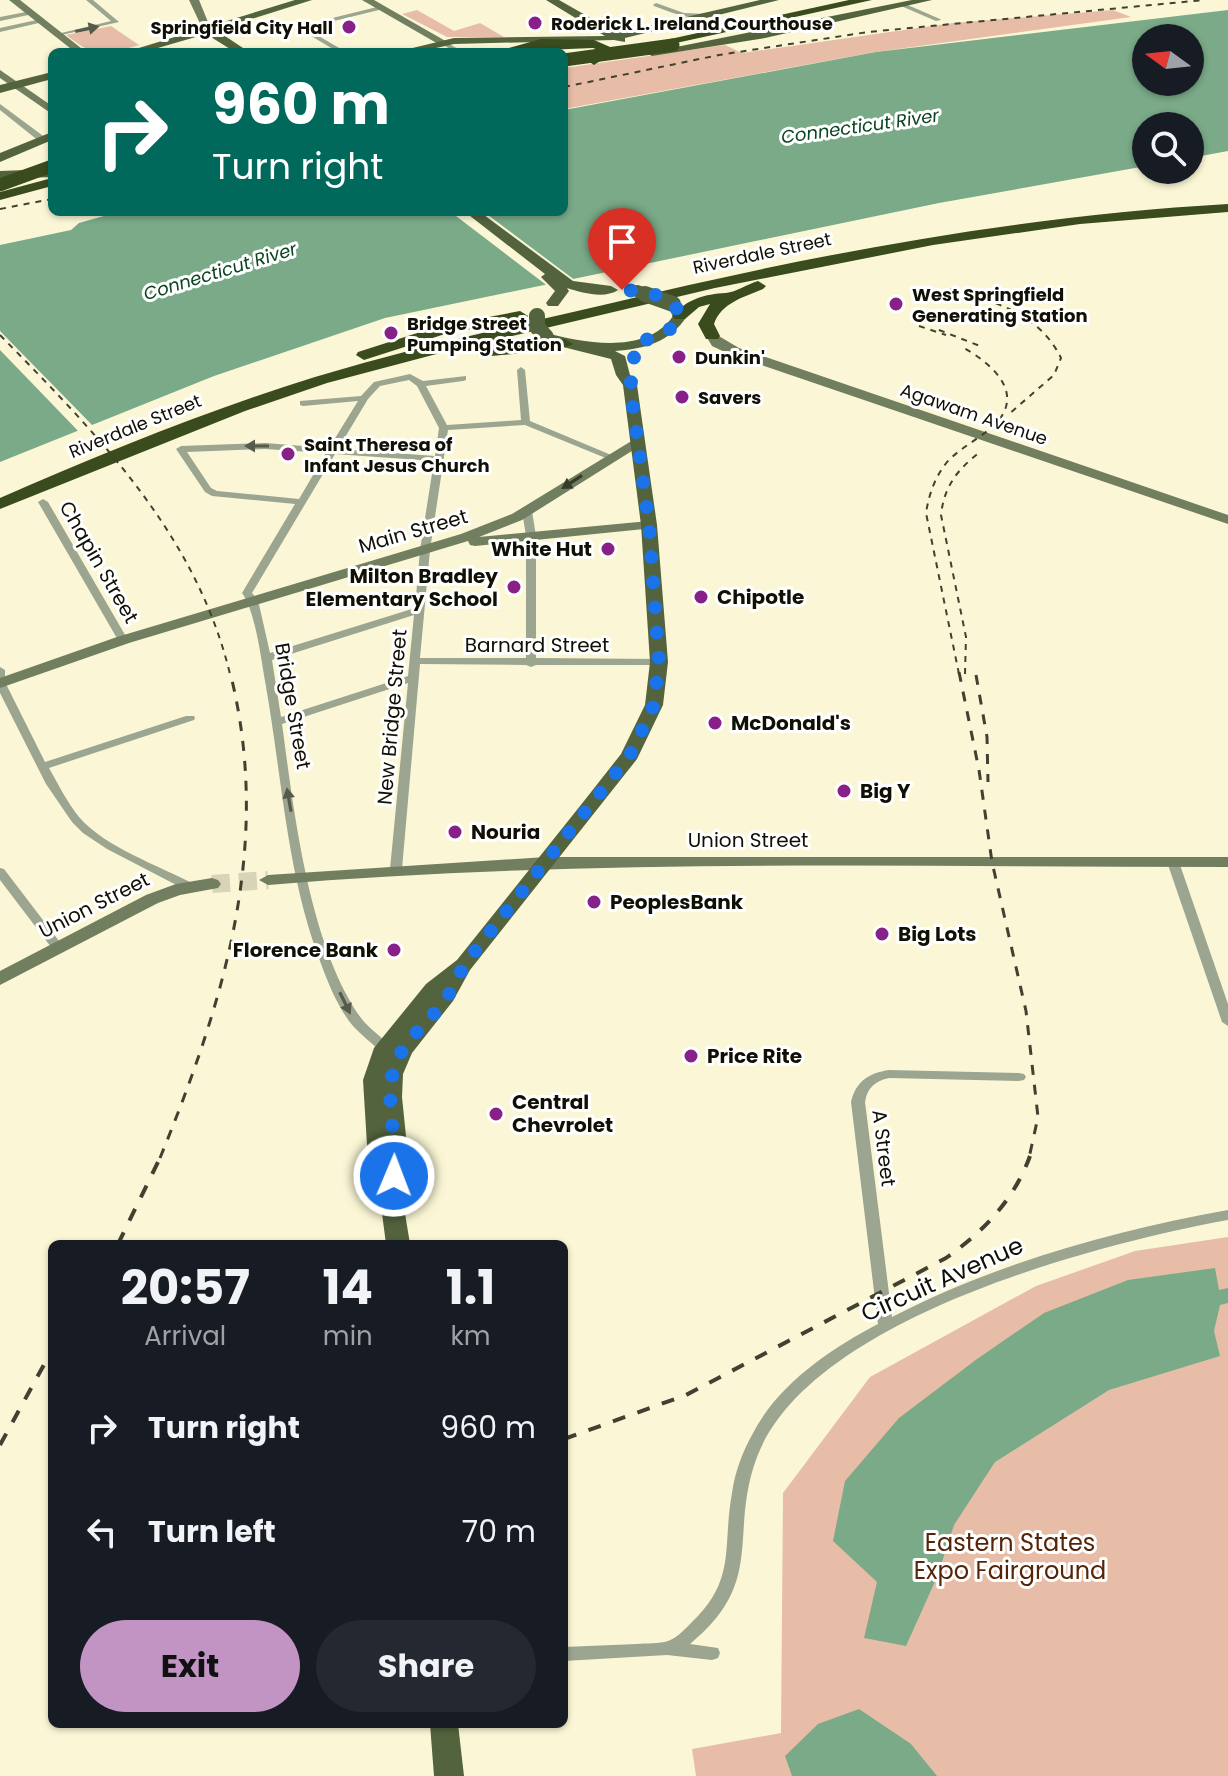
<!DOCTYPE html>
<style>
body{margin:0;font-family:Poppins,sans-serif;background:#242831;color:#f1f3f6;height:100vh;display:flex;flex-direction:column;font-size:30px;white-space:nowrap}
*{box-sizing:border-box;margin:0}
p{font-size:26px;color:#9ea1a6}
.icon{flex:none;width:44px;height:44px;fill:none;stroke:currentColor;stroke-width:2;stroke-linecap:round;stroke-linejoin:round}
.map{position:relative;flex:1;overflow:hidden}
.side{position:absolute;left:48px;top:1240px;width:520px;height:488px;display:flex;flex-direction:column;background:#171b24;border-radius:12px;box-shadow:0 2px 6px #0004}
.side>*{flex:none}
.hud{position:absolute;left:48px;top:48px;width:520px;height:168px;border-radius:12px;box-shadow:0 2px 6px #0004;background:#00695c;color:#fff;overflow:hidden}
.needle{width:52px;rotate:285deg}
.tools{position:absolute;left:1132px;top:24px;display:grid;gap:16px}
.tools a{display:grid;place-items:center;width:72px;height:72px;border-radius:50%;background:#171b24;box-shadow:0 2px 6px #0004;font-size:40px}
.pin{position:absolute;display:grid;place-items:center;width:68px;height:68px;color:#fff;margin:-82px -34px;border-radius:50% 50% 50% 0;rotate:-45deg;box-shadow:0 0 8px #0007}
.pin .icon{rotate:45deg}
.me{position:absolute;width:88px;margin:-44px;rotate:1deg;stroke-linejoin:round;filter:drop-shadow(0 0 6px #0008)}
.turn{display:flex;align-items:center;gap:28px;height:168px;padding:0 32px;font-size:36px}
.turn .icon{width:104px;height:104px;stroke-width:2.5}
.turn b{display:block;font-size:56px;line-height:68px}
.eta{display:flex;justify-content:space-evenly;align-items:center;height:136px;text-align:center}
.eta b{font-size:48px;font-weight:700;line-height:56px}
.button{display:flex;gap:16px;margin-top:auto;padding:16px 32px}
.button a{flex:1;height:92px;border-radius:48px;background:#c294c4;color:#111;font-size:32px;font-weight:700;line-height:92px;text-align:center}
.button a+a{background:#242831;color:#f1f3f6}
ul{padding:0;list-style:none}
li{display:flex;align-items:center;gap:24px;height:104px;padding:0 32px}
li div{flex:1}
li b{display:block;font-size:30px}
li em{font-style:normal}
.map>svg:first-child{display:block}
</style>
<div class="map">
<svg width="1228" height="1776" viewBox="0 0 1228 1776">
<rect width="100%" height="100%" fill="#fbf7d6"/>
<!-- green -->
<g fill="#e8bda7">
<polygon points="417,10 454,31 480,23 504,37 447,37 402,14"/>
<polygon points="1113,10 1131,17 876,52 564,109 564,68 725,45 742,53 953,23"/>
<path d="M111,26L139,45C103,55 97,59 66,35Z"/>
<polygon points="1228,1237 1228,1776 696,1776 692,1749 781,1733 783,1493 870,1377 1036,1286 1135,1251"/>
</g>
<!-- water -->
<g fill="#7aaa88" fill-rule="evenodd">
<path d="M1228,10V151L1190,158V126H1146V166L939,203L385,318L214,376L0,462V245L71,230L79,223L118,212H564V110L876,52ZM1146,38H1190V82H1146Z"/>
<polygon points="1215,1268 1219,1290 1228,1288 1228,1303 1220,1305 1214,1331 1220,1356 1109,1390 995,1462 954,1525 937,1577 906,1646 864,1638 877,1582 833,1541 845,1481 899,1418 977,1359 1044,1313 1128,1280"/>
<polygon points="859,1709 911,1744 937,1776 792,1776 785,1756 818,1724"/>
</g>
<!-- pier -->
<g fill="#fbf7d6">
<polygon points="444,212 484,212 576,281 549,287 456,216 442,216"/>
<polygon points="0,331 95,428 81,434 0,350"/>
</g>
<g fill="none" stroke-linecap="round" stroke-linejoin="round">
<!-- secondary-tunnel -->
<polyline stroke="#d8d4b7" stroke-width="18" stroke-dasharray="18 9" stroke-linecap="butt" points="212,884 268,880"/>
<!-- street -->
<g fill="#9ba590" fill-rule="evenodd">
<polygon points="86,0 93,0 119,22 57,36 57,34 111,21"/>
<path d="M656,3L684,13L706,14L709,16C691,21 672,13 654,6L653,5Z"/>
<polygon points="903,3 940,19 941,20 936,21 901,6 900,5"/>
<polygon points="381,6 383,7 383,9 305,28 346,52 338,52 296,27"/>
<polygon points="31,11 34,13 33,14 0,21 0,17"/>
<polygon points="41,19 44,21 43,22 0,32 0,28"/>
<polygon points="442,42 446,42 463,52 455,52 442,44"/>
<polygon points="0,104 46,138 46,142 40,142 0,110"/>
<path d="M521,367L525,370L530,421L616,457L611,460L608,459L525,425L448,430L430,550L420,658H526V536L522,511L527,508L532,511L536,536V658L659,659L664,662L659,665H536L531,667L526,665L420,664L402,869L396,873L390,869L408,683L282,724C294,812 309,945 361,1018C369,1029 383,1037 391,1048L385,1052L380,1051C372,1043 361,1035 353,1026C338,1008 328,983 320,961C286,871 282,775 265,681C261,658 255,610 242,593L295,504L212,496L205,492L176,449L181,446L265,443L329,448L358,401L303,406L300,405V401L361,396L374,382L410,374L423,381L466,376V380L463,381L426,386L447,425L521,420L517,370ZM409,380L417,386L439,428L435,456L338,449L368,399L380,386ZM265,449L326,453L299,499L217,491L211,488L187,452ZM335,454L434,461L420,550L415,608L270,653L258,600L252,593ZM414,615L408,676L281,717L272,660Z"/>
<polygon points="43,499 48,502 128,640 127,642 123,643 118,640 38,502"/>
<path d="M0,667L5,670V682L45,762L186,716H194L195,718L194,720L49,768C58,784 67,802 79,817C106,848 158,865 194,884L196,887L194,890H186L107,849L83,833L72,822L46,784L0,693Z"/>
<polygon points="1173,858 1179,862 1228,1004 1228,1026 1222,1022 1167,862"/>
<polygon points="0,868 4,869 62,945 64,948 62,951 54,951 0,880"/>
<path d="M889,1070L1019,1073L1024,1074L1026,1077L1024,1080L1019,1081L889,1078C875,1081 867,1088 865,1102L892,1317C997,1263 1112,1231 1228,1210V1220C1096,1244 809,1319 757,1457C728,1534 767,1581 690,1644L718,1648L720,1653L718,1658L712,1660L667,1655L564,1661V1647C588,1646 613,1645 637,1644C647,1643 659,1644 668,1641C677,1638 685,1629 692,1622C737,1579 722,1547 732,1493C735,1472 742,1453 752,1435C777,1385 830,1349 878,1324L851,1102C856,1081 869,1073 889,1070Z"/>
</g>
<!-- secondary -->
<g fill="#717e5f" fill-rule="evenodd">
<polygon points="9,0 20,0 86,52 75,52"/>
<polygon points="189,0 199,0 212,32 204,32"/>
<polygon points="362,0 374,0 449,43 440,45"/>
<polygon points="0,70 52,106 52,114 0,78"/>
<polygon points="712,332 739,348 1228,515 1228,524 729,354 712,346 706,336"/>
<polygon points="638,437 643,438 643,444 522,520 479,537 649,521 654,522 654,528 475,546 470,545 468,541 129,643 0,688 0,678 117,637 461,534 512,514"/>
<path d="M546,857H1228V867C908,867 587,858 268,885L259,880L268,875Z"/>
<polygon points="212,878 218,880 221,884 218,888 180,895 158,903 0,985 0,971 146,895 176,884"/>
</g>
<!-- primary -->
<g fill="#53633d" fill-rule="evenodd">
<polygon points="295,0 312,0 216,30 249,52 235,52 206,34 144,52 126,52"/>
<polygon points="546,0 559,0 617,33 760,0 779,0 625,38 625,42 614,40 454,44 418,52 396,52 454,38 605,36"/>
<polygon points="912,0 932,0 765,38 652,56 646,53"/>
<polygon points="52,72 52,79 0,93 0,85"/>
<polygon points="52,132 52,140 0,162 0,153"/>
<polygon points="52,169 52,177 0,179 0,171"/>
<path d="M465,212H480L573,281L611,286L618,290C605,299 582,293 567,288L569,291L558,306H548L546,303L555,291L541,277L545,274Z"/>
<path d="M673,300L678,301L687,316C670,342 645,349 615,351L625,356L630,375L637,385L657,525L668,662L663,705L637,759L470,970L453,1001L412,1053L403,1074L402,1097L408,1156L402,1195L410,1244H386L380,1198L368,1161L363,1080L374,1048L426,984L457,960L584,801L621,754L645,705L650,662L641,525L623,385L616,375L611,359L555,345L539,337L546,333C584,343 647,355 673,316L666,304Z"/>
<polygon points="430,1724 458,1724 464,1776 434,1776"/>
</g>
<!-- highway -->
<g fill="#3a4b1e" fill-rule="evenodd">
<polygon points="849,0 872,0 667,45 661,41"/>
<polygon points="541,39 594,40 617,50 594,65 588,61 601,51 593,48 495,52"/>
<polygon points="52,178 52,186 0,200 0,192"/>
<path d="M1228,204V212L1080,224L933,245L715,288L444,352L327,383L245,411L0,509V498C103,453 208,410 315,377C413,347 513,326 612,303C815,254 1019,216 1228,204Z"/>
<path d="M758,281L766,286L763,289C744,297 721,303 714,324L720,336L718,339H706L698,324L710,304L699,307L685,319H675L672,316C687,299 705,294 726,293C736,292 748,284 758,281Z"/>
<polygon points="520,311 528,316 525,319 445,334 364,360 356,355 358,352 436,327"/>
<path d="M538,339H565L573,344C566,350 498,355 482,357L474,352L482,347Z"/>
</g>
<!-- rail-far2 -->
<g stroke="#424131" stroke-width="2" stroke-dasharray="6 6" stroke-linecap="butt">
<polyline points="564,87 719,55 868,32 1204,0"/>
<polyline points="0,209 52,199"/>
<path d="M950,289C995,302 1039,313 1061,358L1054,375L1009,414"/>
<polyline points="919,326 946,335"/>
<polyline points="939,330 980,346"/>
<path d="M0,335C98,435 196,534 230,674"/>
<path d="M959,674L926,513C929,494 935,477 947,462C960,448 977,440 991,428C1028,396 994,365 964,348"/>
<path d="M965,674L966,637L941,515C944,486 958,469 980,452"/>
</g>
<!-- rail-far1 -->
<g stroke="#424131" stroke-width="3" stroke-dasharray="10 10" stroke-linecap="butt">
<polyline points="959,672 979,770 992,862 1026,1011 1038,1117 1029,1158"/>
<polyline points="976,675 987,737 988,782"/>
<path d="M160,1158C225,999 273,843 230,672"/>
</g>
<!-- rail -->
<g stroke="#424131" stroke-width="4" stroke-dasharray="13 13" stroke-linecap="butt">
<polyline points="118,1244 161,1156"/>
<path d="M564,1439L686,1395L946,1258C984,1231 1014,1200 1030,1156"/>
<polyline points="0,1445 52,1350"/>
</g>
<!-- primary-bridge-far1 -->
<polyline stroke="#53633d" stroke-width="12" points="637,291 651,296"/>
<!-- primary-bridge -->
<g stroke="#53633d" stroke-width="16">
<polyline points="645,294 673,304"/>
<polyline points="537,316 537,327 546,337"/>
</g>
<!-- highway-bridge -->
<g stroke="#3a4b1e" stroke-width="13">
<polyline points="564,60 673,45"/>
<polyline points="0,185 52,166"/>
</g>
</g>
<!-- one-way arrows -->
<defs><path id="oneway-solid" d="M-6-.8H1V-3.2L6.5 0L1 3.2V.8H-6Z" transform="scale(2)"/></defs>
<g fill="#565a4a">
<use href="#oneway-solid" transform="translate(87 29) rotate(-12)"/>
<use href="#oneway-solid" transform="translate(257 446) rotate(-180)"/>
<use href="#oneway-solid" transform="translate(289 800) rotate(-100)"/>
<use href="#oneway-solid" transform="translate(345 1003) rotate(64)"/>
</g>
<use fill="#373c29" href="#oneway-solid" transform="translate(572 482) rotate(147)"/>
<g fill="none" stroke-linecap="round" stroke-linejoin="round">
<!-- route -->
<path stroke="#1a73e8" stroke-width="14" stroke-dasharray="0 25.2" d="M394,1176C398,1143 385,1102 393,1072C400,1043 426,1025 443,1003C452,991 458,978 464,965L630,755L654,705L659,662L649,525L630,385L634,374V348C648,334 672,337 680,316C674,294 642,291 622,290"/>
</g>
<!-- markers -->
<g fill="#882187" stroke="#fff" stroke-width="3">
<circle cx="535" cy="23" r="8"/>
<circle cx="349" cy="27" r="8"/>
<circle cx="896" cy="304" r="8"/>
<circle cx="391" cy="333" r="8"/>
<circle cx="679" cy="357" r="8"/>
<circle cx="682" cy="397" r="8"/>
<circle cx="288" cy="454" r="8"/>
<circle cx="608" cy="549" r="8"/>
<circle cx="514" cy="587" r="8"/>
<circle cx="701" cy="597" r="8"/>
<circle cx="715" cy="723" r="8"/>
<circle cx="844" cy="791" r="8"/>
<circle cx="455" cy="832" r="8"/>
<circle cx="594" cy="902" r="8"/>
<circle cx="882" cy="934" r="8"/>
<circle cx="394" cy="950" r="8"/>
<circle cx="691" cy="1056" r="8"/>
<circle cx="496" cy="1114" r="8"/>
</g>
<g text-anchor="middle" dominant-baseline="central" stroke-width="6" stroke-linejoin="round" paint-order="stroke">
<!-- far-poi labels -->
<g font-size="18" font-weight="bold" fill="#111005" stroke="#fff" text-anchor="start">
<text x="551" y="23">Roderick L. Ireland Courthouse</text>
<text x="333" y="27" text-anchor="end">Springfield City Hall</text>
<text x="912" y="294">West Springfield<tspan x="912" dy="21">Generating Station</tspan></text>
<text x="407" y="323">Bridge Street<tspan x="407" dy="21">Pumping Station</tspan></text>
<text x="695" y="357">Dunkin'</text>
<text x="698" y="397">Savers</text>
<text x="304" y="444">Saint Theresa of<tspan x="304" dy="21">Infant Jesus Church</tspan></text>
</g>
<!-- far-water labels -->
<g font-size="18" font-style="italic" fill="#094423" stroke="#fff">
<text transform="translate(860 126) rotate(-8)">Connecticut River</text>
<text transform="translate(220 271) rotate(-17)">Connecticut River</text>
</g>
<!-- far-street labels -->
<g font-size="18" fill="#111005" stroke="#fff">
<text transform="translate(762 253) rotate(-12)">Riverdale Street</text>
<text transform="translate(974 414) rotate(19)">Agawam Avenue</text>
<text transform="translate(135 426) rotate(-22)">Riverdale Street</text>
</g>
<!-- street labels -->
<g font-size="20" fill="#111005" stroke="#fff">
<text transform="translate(413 531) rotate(-16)">Main Street</text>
<text transform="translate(99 562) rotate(60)">Chapin Street</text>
<text x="537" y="645">Barnard Street</text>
<text transform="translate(293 706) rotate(80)">Bridge Street</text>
<text transform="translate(392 717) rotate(-85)">New Bridge Street</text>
<text x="748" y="840">Union Street</text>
<text transform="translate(94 905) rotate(-27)">Union Street</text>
<text transform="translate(884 1148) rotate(83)">A Street</text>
</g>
<!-- poi labels -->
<g font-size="20" font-weight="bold" fill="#111005" stroke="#fff" text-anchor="start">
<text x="592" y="549" text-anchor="end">White Hut</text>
<text x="498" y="576" text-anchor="end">Milton Bradley<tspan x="498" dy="23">Elementary School</tspan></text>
<text x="717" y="597">Chipotle</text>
<text x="731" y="723">McDonald's</text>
<text x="860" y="791">Big Y</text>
<text x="471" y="832">Nouria</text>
<text x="610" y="902">PeoplesBank</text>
<text x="898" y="934">Big Lots</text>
<text x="378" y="950" text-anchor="end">Florence Bank</text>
<text x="707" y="1056">Price Rite</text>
<text x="512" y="1102">Central<tspan x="512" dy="23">Chevrolet</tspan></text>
</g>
<!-- near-street labels -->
<g font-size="24" fill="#111005" stroke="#fff">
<text transform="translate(942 1279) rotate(-24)">Circuit Avenue</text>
</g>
<!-- near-park labels -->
<g font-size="24" fill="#552508" stroke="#fff">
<text x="1010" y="1542">Eastern States<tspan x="1010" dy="28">Expo Fairground</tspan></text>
</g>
</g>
</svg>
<div class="tools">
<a><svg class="needle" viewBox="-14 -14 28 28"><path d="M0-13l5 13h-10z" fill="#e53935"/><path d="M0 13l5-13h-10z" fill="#9ea1a6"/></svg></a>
<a><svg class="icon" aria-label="search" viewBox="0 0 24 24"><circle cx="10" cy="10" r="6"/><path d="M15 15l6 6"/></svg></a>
</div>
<div class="pin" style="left:622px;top:290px;background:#d93025"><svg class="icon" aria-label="arrive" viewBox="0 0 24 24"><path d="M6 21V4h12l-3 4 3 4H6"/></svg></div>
<svg class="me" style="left:394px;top:1176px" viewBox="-20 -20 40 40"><circle r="17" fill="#1a73e8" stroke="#fff" stroke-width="3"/><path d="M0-11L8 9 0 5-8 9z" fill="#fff"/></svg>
<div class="hud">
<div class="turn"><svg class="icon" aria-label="right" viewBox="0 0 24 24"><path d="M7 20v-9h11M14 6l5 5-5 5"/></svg><div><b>960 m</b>Turn right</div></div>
</div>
<section class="side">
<div class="eta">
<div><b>20:57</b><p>Arrival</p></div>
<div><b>14</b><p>min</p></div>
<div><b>1.1</b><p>km</p></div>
</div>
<ul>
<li><svg class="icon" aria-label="right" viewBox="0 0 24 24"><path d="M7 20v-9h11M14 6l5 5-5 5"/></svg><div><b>Turn right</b></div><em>960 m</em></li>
<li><svg class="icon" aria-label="left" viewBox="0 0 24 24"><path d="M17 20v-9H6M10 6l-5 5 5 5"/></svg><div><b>Turn left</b></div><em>70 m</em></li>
</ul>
<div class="button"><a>Exit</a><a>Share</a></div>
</section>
</div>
